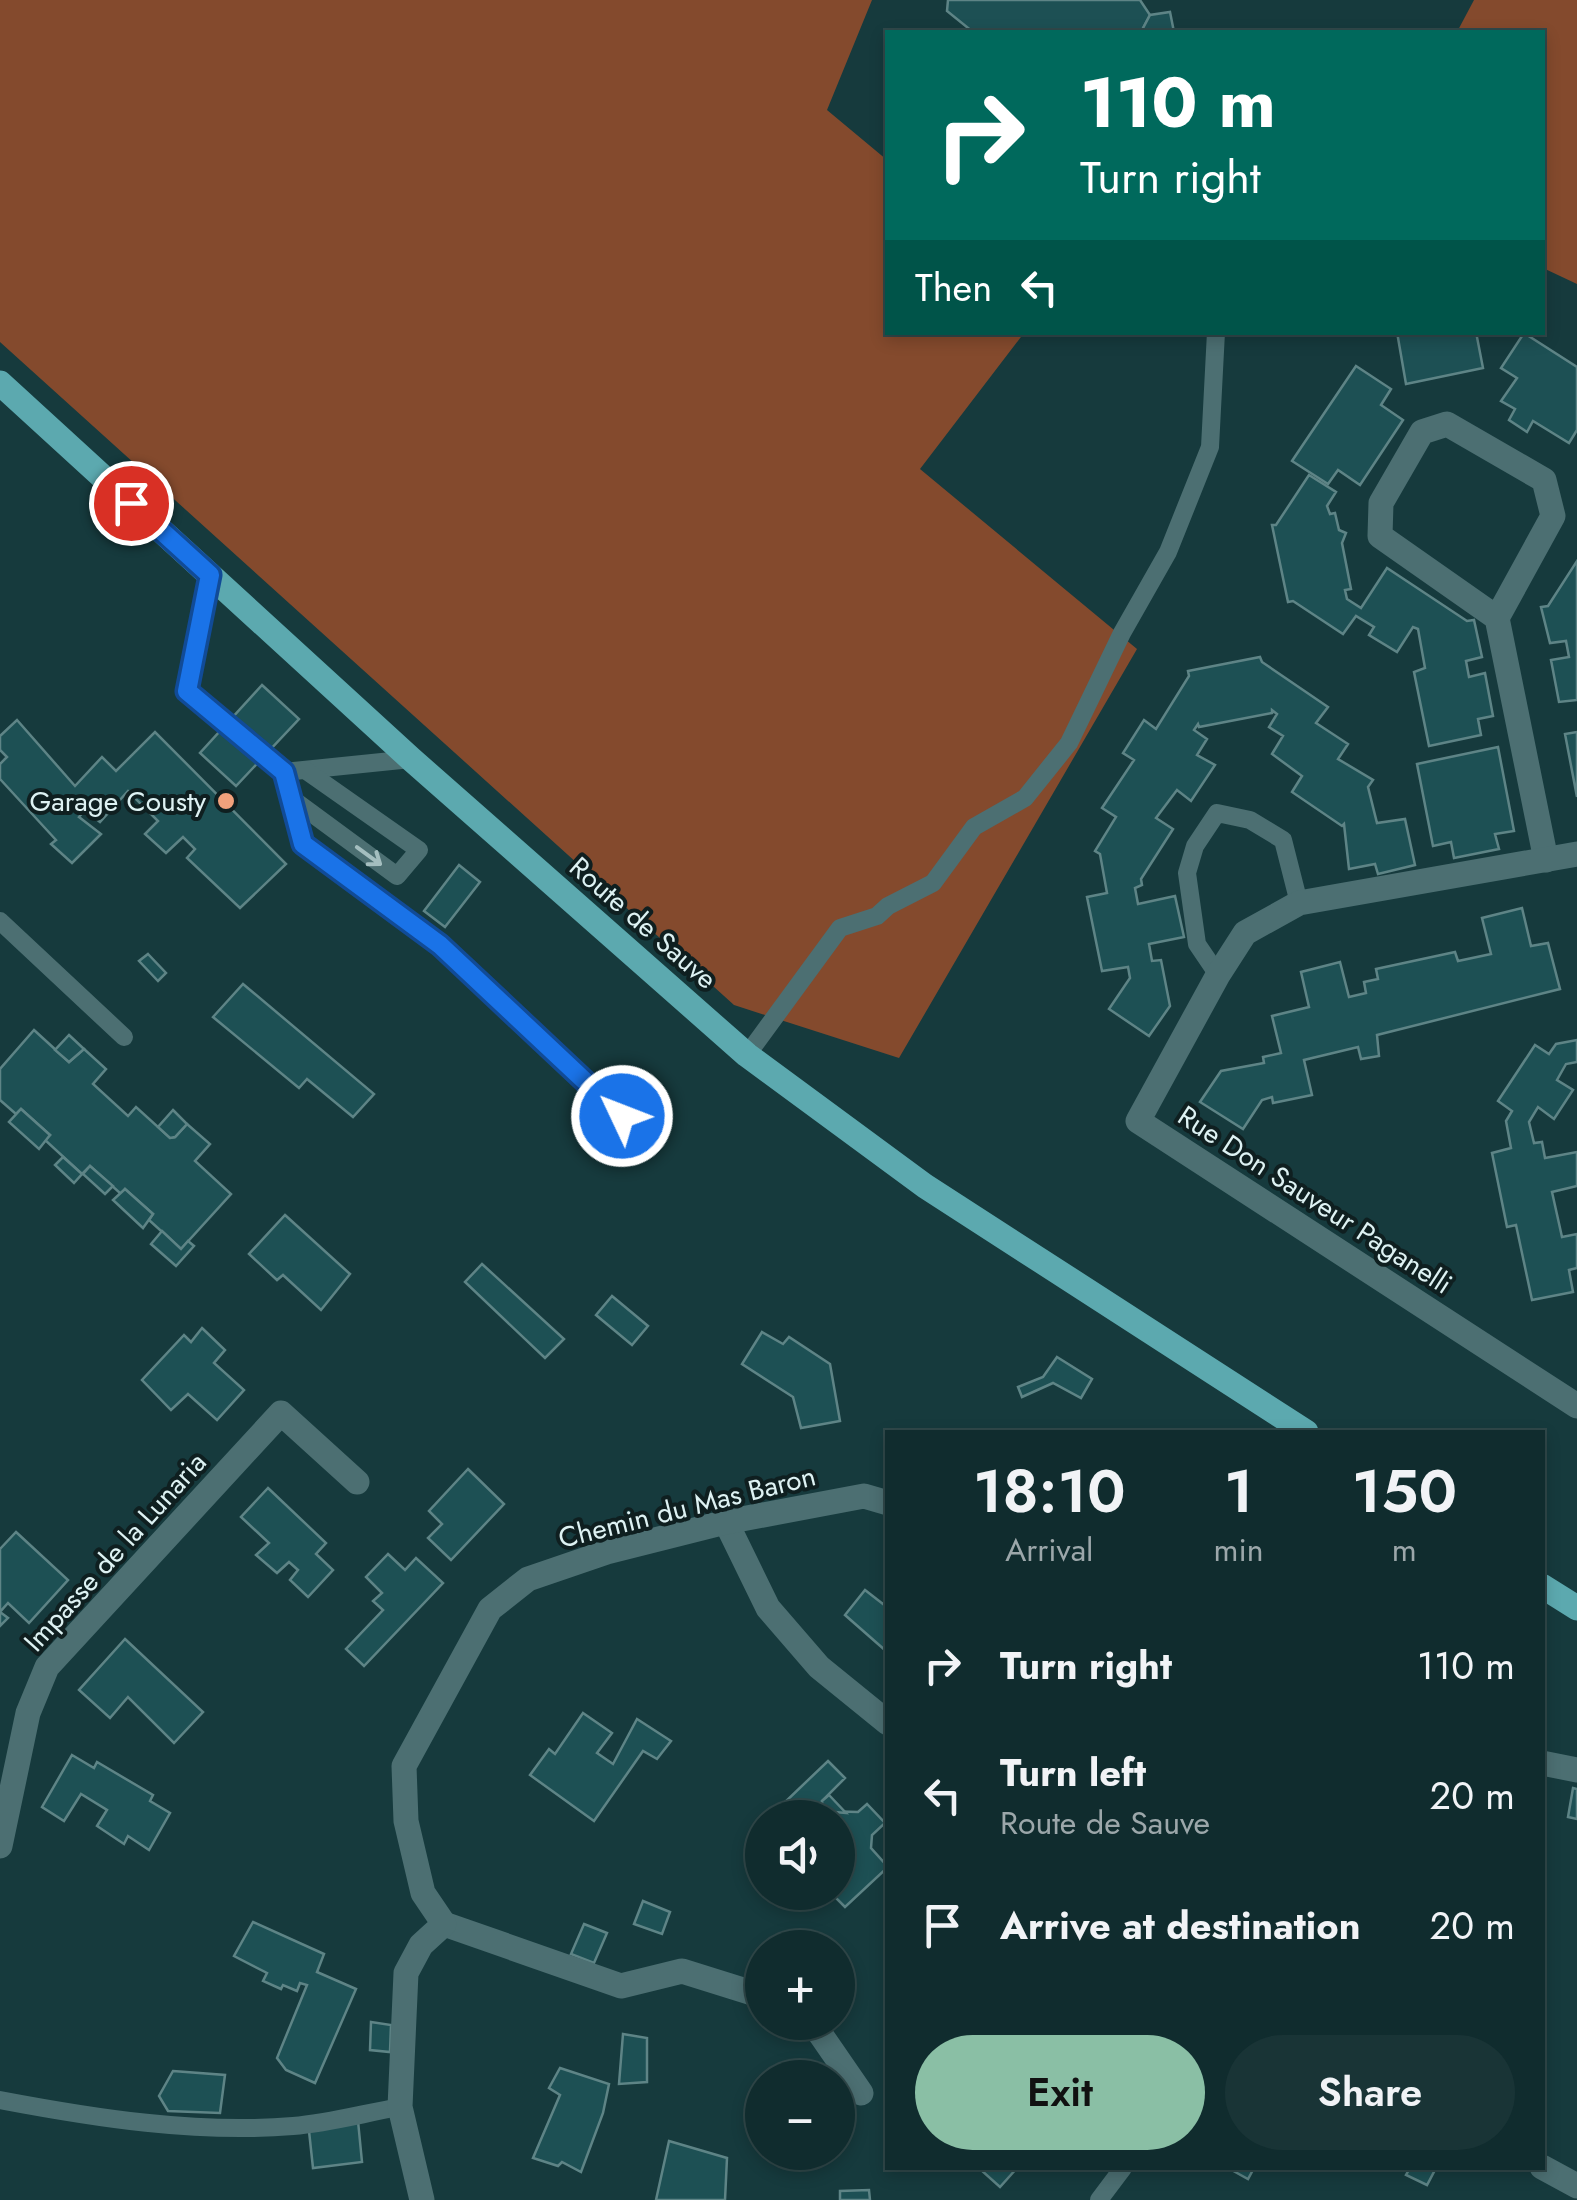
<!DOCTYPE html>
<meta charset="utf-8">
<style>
body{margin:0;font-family:Jost,sans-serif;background:#193436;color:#f1f3f6;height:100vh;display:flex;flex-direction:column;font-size:38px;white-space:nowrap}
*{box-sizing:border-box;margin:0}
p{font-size:32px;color:#9ca7aa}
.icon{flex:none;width:55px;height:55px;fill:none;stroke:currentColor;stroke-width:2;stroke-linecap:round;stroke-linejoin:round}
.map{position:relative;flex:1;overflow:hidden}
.panel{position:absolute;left:885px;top:1430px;width:660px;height:740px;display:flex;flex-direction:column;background:#102c2e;border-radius:0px;box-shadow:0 5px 15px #0003,0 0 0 2px #30484a}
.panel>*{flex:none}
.guide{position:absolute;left:885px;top:30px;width:660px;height:305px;border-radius:0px;box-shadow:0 5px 15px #0003,0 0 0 2px #30484a;background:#00695c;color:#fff;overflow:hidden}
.tools{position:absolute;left:745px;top:1800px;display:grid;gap:20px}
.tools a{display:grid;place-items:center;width:110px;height:110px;border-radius:50%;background:#102c2e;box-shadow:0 5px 15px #0003,0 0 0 2px #30484a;font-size:50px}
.pin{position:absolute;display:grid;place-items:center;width:85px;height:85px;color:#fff;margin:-42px;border:5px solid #fff;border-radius:50%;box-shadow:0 2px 10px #0007}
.me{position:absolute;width:110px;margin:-55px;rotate:313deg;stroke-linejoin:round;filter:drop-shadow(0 0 8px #0008)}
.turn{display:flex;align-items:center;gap:35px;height:210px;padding:0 30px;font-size:45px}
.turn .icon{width:130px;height:130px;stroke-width:2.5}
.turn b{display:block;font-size:70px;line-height:85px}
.then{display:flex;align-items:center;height:95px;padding:0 30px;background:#0003;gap:20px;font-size:38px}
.eta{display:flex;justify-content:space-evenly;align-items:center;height:170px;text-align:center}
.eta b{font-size:60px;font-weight:600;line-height:70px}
.action{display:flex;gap:20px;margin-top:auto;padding:20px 30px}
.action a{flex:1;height:115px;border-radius:60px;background:#8abfa5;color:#111;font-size:40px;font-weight:600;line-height:115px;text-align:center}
.action a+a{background:#193436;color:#f1f3f6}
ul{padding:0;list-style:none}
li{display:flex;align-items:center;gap:30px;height:130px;padding:0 30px}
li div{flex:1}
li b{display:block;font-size:38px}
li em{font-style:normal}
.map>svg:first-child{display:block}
</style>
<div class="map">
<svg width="1577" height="2200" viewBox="0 0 1577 2200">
<rect width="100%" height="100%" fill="#163a3d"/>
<!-- forest -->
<g fill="#844a2d">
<polygon points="0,0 872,0 827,110 887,160 888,332 1024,333 920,469 1137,649 899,1058 734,1005 0,342"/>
<polygon points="1474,0 1577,0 1577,284 1543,268 1542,32 1457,32"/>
</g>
<!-- building -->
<g fill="#1d5054" stroke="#5e8486" stroke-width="2.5">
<polygon points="948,0 1140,0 1150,15 1141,32 973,32 947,11"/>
<polygon points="1170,12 1174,32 1141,32 1150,15"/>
<polygon points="1397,332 1476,332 1483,368 1406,384"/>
<polygon points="1524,333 1577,367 1577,430 1569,443 1533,421 1527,432 1509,420 1515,409 1501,401 1517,378 1501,368"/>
<polygon points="1356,366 1391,389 1381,405 1403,420 1360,485 1338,470 1328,484 1292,461"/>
<polygon points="1309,475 1336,492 1327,506 1330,514 1335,513 1339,530 1346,533 1342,543 1351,589 1345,590 1347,599 1361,608 1387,568 1467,621 1474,620 1482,657 1466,661 1469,677 1485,673 1493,716 1478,719 1481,735 1429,746 1414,672 1425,668 1418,629 1413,627 1397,652 1369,635 1374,627 1356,616 1343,634 1293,601 1288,602 1272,525 1276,525"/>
<polygon points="1577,561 1577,700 1559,702 1551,660 1569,657 1566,641 1550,643 1541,607 1548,606"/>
<polygon points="1260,657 1262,662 1328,707 1316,723 1348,744 1338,759 1373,780 1368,787 1377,823 1405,819 1415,865 1378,874 1375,864 1349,869 1344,824 1342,826 1292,792 1302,776 1272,754 1283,736 1269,727 1277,714 1272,710 1272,713 1199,727 1198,724 1194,730 1207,739 1197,755 1215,765 1191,801 1177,790 1156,818 1173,829 1141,879 1142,885 1135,888 1138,904 1175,896 1184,937 1149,944 1152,961 1161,960 1170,1006 1149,1036 1109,1009 1130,978 1128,967 1102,971 1087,897 1107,893 1100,854 1095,851 1116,817 1102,808 1134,760 1123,753 1144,720 1156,729 1189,676 1188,671"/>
<polygon points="262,685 299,719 236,786 200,753"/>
<polygon points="17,720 75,786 102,757 116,771 155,732 286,864 240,908 187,858 195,849 183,837 166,853 145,834 158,821 128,791 100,822 85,810 79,817 101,834 72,863 51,844 56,840 0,779 0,764 7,757 0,750 0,736"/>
<polygon points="1577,732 1577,797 1565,734"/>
<polygon points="1498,747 1514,831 1495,834 1499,849 1454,858 1451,842 1433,846 1417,764"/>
<polygon points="459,865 480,882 445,927 424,911"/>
<polygon points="1522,908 1531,946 1548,943 1560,989 1377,1035 1379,1056 1361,1059 1358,1047 1304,1060 1312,1095 1273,1103 1272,1097 1262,1100 1243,1129 1200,1102 1221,1071 1264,1063 1263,1057 1281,1053 1272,1016 1309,1007 1301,972 1340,962 1349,997 1366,993 1364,982 1378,979 1376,969 1455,952 1458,961 1491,954 1482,918"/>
<polygon points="148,954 166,973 158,981 139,961"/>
<polygon points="243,984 374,1094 353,1117 307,1079 299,1088 213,1017"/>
<polygon points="34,1030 69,1062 84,1049 106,1069 93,1084 128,1116 136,1107 170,1138 175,1137 187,1124 210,1144 195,1161 231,1194 181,1249 149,1220 153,1214 125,1189 121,1194 90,1166 82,1174 45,1140 50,1135 21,1109 16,1114 0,1100 0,1069"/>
<polygon points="69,1035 84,1049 69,1062 55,1050"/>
<polygon points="1577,1040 1577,1062 1566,1064 1557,1080 1573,1090 1554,1119 1538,1107 1529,1122 1534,1143 1542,1142 1545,1158 1577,1152 1577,1186 1552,1192 1562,1237 1577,1234 1577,1268 1569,1270 1573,1292 1532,1300 1516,1225 1507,1227 1492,1153 1511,1148 1506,1121 1512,1111 1498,1101 1535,1045 1549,1054 1556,1044"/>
<polygon points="21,1109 50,1135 39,1149 9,1122"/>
<polygon points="173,1110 187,1124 175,1137 170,1138 158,1127"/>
<polygon points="63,1157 82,1174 74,1183 55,1165"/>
<polygon points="90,1166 113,1186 105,1194 83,1174"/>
<polygon points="125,1189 153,1214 143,1228 113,1200"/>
<polygon points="285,1215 350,1274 321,1310 283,1275 277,1280 249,1254"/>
<polygon points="162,1231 181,1249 188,1241 194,1246 176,1266 151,1244"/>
<polygon points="482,1264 564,1339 545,1358 465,1282"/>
<polygon points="612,1296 648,1326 632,1345 596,1315"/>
<polygon points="202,1328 225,1350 214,1363 244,1390 217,1420 188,1394 171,1410 142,1380 184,1335 191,1342"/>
<polygon points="762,1332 783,1344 789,1337 830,1364 840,1421 801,1428 793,1397 742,1364"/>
<polygon points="1057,1357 1092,1379 1081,1398 1053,1383 1022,1397 1018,1387 1043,1377"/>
<polygon points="468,1469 504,1504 451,1560 428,1538 442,1524 429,1511"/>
<polygon points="268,1488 326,1543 316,1554 333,1570 308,1597 290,1580 298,1570 289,1562 277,1573 256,1555 269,1543 241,1517"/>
<polygon points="16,1532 68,1580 29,1623 8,1603 0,1612 8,1618 0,1626 0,1549"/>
<polygon points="388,1554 405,1570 416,1558 443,1583 364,1666 346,1649 383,1610 373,1601 382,1593 366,1577"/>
<polygon points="865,1590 883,1604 888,1598 886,1651 845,1615"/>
<polygon points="125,1639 203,1712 174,1743 128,1697 110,1718 79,1690"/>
<polygon points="583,1713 612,1733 597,1753 613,1764 637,1719 671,1741 657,1759 643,1751 594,1821 530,1775 549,1749 555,1754"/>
<polygon points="72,1755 94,1768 97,1762 153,1795 150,1801 170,1813 149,1850 128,1836 124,1844 97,1826 107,1810 81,1794 64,1821 42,1807"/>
<polygon points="828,1761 845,1778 822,1801 823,1811 858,1812 867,1804 885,1823 872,1835 871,1848 888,1867 845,1907 830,1892 838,1892 838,1818 790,1818 782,1805"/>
<polygon points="1573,1788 1577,1789 1577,1819 1568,1817"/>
<polygon points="829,1795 846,1813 823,1811 822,1801"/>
<polygon points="643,1901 670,1912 662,1934 634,1924"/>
<polygon points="253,1922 324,1954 317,1972 356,1989 315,2083 286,2070 277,2058 307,1985 300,1983 297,1991 283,1985 281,1989 263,1981 267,1973 234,1956"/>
<polygon points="584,1924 607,1933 594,1963 571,1954"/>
<polygon points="371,2022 391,2025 390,2052 370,2050"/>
<polygon points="623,2034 647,2038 647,2082 619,2084"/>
<polygon points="560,2068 609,2084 603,2113 581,2172 562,2162 558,2166 533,2158 560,2095 549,2088"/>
<polygon points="173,2071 225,2075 220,2113 168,2111 159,2096"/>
<polygon points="358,2121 362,2162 313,2168 309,2131"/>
<polygon points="669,2141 727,2158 725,2200 656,2200"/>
<polygon points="983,2168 1017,2168 1000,2187 981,2170"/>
<polygon points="1228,2168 1254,2168 1248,2179"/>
<polygon points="1410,2168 1436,2168 1427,2185 1406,2175"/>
<polygon points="869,2190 870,2200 840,2200 840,2191"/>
</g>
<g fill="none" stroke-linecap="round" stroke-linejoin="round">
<!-- lane -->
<g stroke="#4c6f72" stroke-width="18">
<polyline points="209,575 187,691 284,772 411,759"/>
<polyline points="284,772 303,844 440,945 622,1116"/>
<polyline points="291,798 397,876 419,850 305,770"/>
<polyline points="0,921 124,1037"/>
<polyline points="1218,975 1197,944 1187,873 1195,846 1217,813 1250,820 1283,840 1299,903"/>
<polyline points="747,1055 840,928 877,916 888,906 933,883 974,827 1025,798 1069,743 1122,633 1168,552 1210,447 1216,332"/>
<path d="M0,2100C95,2118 197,2134 293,2126C329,2123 365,2113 400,2107"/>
<polyline points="1099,2200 1123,2168"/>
</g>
<!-- street -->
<g stroke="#4c6f72" stroke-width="25">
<polyline points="1497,618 1380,536 1381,503 1422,432 1447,424 1544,480 1553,516 1497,618 1546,860"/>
<polyline points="1577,854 1299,903 1245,933 1218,975 1138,1121 1577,1406"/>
<polyline points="726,1522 768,1608 819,1667 888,1723"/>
<polyline points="1542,1763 1577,1770"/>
<polyline points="0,1846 28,1713 47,1667 281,1413 357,1482"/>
<polyline points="444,1924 621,1986 682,1971 762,1996"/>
<polyline points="812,2022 861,2093"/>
<polyline points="1542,2167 1577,2186"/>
<polyline points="422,2200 400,2107 406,1973 421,1945 444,1924 423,1893 406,1821 404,1766 490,1609 528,1579 607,1552 726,1522 864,1496 888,1503"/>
</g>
<!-- primary -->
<g stroke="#5ca9af" stroke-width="25">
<polyline points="0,383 411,759 747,1055 925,1186 1306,1432"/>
<polyline points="1542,1586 1577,1608"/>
</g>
</g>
<!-- one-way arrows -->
<defs><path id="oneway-shaft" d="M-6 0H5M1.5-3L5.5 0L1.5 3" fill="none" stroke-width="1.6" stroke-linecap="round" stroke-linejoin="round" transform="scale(2.5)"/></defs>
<use stroke="#a4bebf" href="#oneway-shaft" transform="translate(369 856) rotate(36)"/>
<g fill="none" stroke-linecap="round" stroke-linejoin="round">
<!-- route casing -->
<g stroke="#114b97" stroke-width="25">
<polyline id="route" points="131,503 210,575 187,691 284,772 303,844 440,945 622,1116"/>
</g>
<!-- route -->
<use href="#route" stroke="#1a73e8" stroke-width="18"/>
</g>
<!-- markers -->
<circle fill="#f1a17c" stroke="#0f1f20" stroke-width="4" cx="226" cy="801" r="10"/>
<g text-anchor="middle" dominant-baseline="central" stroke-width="8" stroke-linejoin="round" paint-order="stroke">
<!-- poi labels -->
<g font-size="28" fill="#def2f3" stroke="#0f1f20" text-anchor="end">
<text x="206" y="801">Garage Cousty</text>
</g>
<!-- street labels -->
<g font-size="28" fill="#def2f3" stroke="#0f1f20">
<text transform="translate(643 923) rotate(41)">Route de Sauve</text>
<text transform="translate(1315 1200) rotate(33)">Rue Don Sauveur Paganelli</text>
<text transform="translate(687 1507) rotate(-14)">Chemin du Mas Baron</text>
<text transform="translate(115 1552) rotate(-48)">Impasse de la Lunaria</text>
</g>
</g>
</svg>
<div class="tools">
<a><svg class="icon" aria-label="sound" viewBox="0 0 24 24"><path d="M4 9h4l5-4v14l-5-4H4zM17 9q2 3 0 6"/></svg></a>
<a>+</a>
<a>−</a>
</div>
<div class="pin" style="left:131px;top:503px;background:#d93025"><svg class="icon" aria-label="arrive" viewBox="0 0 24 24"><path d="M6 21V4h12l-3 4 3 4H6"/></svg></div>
<svg class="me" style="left:622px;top:1116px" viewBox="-20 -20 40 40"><circle r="17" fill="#1a73e8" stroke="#fff" stroke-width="3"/><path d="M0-11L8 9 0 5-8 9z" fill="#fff"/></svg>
<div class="guide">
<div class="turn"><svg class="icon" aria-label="right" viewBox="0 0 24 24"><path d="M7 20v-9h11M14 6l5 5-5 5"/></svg><div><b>110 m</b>Turn right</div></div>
<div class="then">Then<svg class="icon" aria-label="left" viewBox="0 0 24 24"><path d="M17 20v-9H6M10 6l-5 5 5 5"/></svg></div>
</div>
<section class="panel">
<div class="eta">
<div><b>18:10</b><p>Arrival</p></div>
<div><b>1</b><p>min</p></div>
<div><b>150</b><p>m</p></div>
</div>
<ul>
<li><svg class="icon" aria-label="right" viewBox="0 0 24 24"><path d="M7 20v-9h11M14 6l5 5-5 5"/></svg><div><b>Turn right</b></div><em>110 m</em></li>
<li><svg class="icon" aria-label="left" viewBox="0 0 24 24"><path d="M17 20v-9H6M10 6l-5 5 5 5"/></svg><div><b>Turn left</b><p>Route de Sauve</p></div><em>20 m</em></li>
<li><svg class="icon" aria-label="arrive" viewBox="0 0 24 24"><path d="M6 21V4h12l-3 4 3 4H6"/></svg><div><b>Arrive at destination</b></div><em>20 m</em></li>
</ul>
<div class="action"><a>Exit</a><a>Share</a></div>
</section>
</div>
